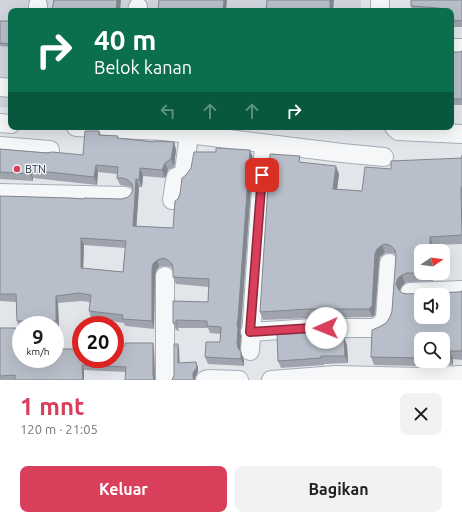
<!DOCTYPE html>
<html lang="id">
<meta charset="utf-8">
<style>
body{margin:0;font-family:Ubuntu,sans-serif;background:#f2f2f2;color:#202124;height:100vh;display:flex;flex-direction:column;font-size:15px;white-space:nowrap}
*{box-sizing:border-box;margin:0}
p{font-size:13px;color:#757577}
.icon{flex:none;width:22px;height:22px;fill:none;stroke:currentColor;stroke-width:2;stroke-linecap:round;stroke-linejoin:round}
.map{position:relative;height:380px;overflow:hidden}
.details{display:flex;flex-direction:column;background:#fff;flex:1}
.details>*{flex:none}
.banner{position:absolute;left:8px;top:8px;width:446px;height:122px;border-radius:8px;box-shadow:0 4px 16px #0002;background:#0b6e4f;color:#fff;overflow:hidden}
.needle{width:26px;rotate:77deg}
.fabs{position:absolute;left:414px;top:244px;display:grid;gap:8px}
.fabs a{display:grid;place-items:center;width:36px;height:36px;border-radius:8px;background:#fff;box-shadow:0 4px 16px #0002;font-size:20px}
.speed{position:absolute;left:12px;top:316px;display:flex;gap:8px;font-size:20px;font-weight:700;text-align:center}
.speed>*{display:grid;place-content:center;width:52px;height:52px;border-radius:50%;background:#fff;box-shadow:0 4px 16px #0002;line-height:1}
.speed small{font-size:10px;font-weight:400}
.speed .limit{border:6px solid #d22;background:#fff;color:#111}
.pin{position:absolute;display:grid;place-items:center;width:34px;height:34px;color:#fff;margin:-17px;border-radius:8px;box-shadow:0 2px 6px #0006}
.me{position:absolute;width:44px;margin:-22px;rotate:269deg;stroke-linejoin:round;filter:drop-shadow(0 0 3px #0008)}
.turn{display:flex;align-items:center;gap:14px;height:84px;padding:0 20px;font-size:18px}
.turn .icon{width:52px;height:52px;stroke-width:2.5}
.turn b{display:block;font-size:28px;line-height:34px}
.lanes{display:flex;align-items:center;height:38px;padding:0 20px;background:#0003;justify-content:center;gap:20px;direction:ltr}
.lanes .off{opacity:.35}
.round{display:grid;place-items:center;flex:none;width:42px;height:42px;border-radius:8px;background:#f2f2f2}
.head{display:flex;align-items:center;justify-content:space-between;height:68px;padding:0 20px}
h1{font-size:24px;font-weight:700;line-height:30px;color:#d93e5a}
.action{display:flex;gap:8px;margin-top:auto;padding:8px 20px}
.action a{flex:1;height:46px;border-radius:8px;background:#d93e5a;color:#fff;font-size:16px;font-weight:700;line-height:46px;text-align:center}
.action a+a{background:#f2f2f2;color:#202124}
.map>svg:first-child{display:block}
</style>
<div class="map">
<svg width="462" height="380" viewBox="0 0 462 380">
<rect width="100%" height="100%" fill="#e2e6eb"/>
<!-- built -->
<g fill="#d0d5de">
<polygon points="0,0 361,0 361,11 11,11 11,108 0,107"/>
<polygon points="248,127 353,127 352,131"/>
</g>
<g fill="none" stroke-linecap="round" stroke-linejoin="round">
<!-- minor casing -->
<g stroke="#a6adb6" stroke-width="20">
<g id="minor">
<polyline points="38,11 38,5"/>
<polyline points="137,11 138,7"/>
<polyline points="380,11 380,0"/>
<polyline points="451,48 462,48"/>
<polyline points="0,87 11,88"/>
<polyline points="0,123 11,124"/>
<polyline points="76,127 164,131 342,153 384,157"/>
<polyline points="394,127 398,131 462,134"/>
<polyline points="0,146 50,150"/>
<polyline points="0,193 125,196"/>
<polyline points="172,200 175,181 176,177 182,175 184,171 189,135"/>
<polyline points="165,276 165,380"/>
<polyline points="410,292 462,290"/>
<path d="M250,332L312,328H373C379,326 382,324 385,318L389,263"/>
<polyline points="250,351 264,144"/>
<polyline points="205,380 208,379 239,380"/>
<polyline points="271,380 336,375 419,377 462,375"/>
</g>
</g>
<!-- minor -->
<use href="#minor" stroke="#f5f7f9" stroke-width="18"/>
</g>
<!-- wall -->
<g fill="#9fa4ae" fill-rule="evenodd">
<polygon points="462,0 462,27 451,27 451,11 412,11 411,6"/>
<polygon points="0,21 11,21 11,47 0,46"/>
<polygon points="462,51 462,105 451,105 451,52 460,52"/>
<path d="M99,131L101,135L118,136V138L154,142H174L176,150L174,167L168,170L165,178L143,176L142,187H139L136,226L173,228L178,199L186,175L216,152L250,150L253,158L241,327L240,332L241,336L240,350L244,360V366L208,364L205,357L220,342L221,334L210,333L208,328H178L179,331L176,330L173,323V301L208,302L209,287L176,284L173,277V270L171,267L165,266L159,267L156,271L155,276L154,329L125,326L124,323L91,318L89,311L90,302L81,301L58,303L59,328H55V325H21V329H19L17,321L16,302L0,301V196L84,199H122L128,197L131,194L133,189L131,187L126,186L120,185L117,178V174L98,172L97,185L33,178V181L0,179V149L83,155ZM84,245L125,248L123,272L83,268Z"/>
<path d="M462,155V244L433,245L421,251V273H433V281L410,282L405,283L401,287L400,291L402,293L407,294L459,292L462,291V360L453,359V365L419,366L374,365L371,357L379,327L386,323L390,317L392,311L396,256L395,254L389,253H385L380,257L379,262L375,315L372,317L312,318L263,320L260,312L302,162L339,174L337,189L362,191L391,169L462,158ZM421,339H443V361H421Z"/>
<polygon points="0,328 18,333 18,347 21,359 81,349 154,349 155,380 126,372 84,370 84,380 0,380"/>
<polygon points="323,339 347,345 348,363 324,364 324,365 281,368 278,361"/>
</g>
<!-- shaded-wall -->
<g fill="#82868d">
<polygon points="117,0 121,0 120,11 116,11"/>
<polygon points="224,0 227,0 226,11 223,11"/>
<polygon points="330,0 334,0 333,11 330,11"/>
<polygon points="174,142 176,150 174,167 171,159"/>
<polygon points="250,150 253,158 241,327 240,332 241,336 240,351 238,348 237,343 237,325"/>
<polygon points="165,163 168,170 165,178 162,170"/>
<polygon points="96,165 98,172 97,185 94,177"/>
<polygon points="336,166 339,174 336,197 333,189"/>
<polygon points="140,168 143,176 142,187 139,180"/>
<polygon points="30,170 33,178 33,181 30,174"/>
<polygon points="136,179 139,187 136,234 133,226"/>
<polygon points="461,187 462,190 462,215"/>
<polygon points="430,237 433,245 433,251 430,251"/>
<polygon points="81,238 84,245 83,275 81,268"/>
<polygon points="382,245 385,253 380,257 379,262 375,315 372,317 369,309 375,254 377,249"/>
<polygon points="157,260 159,267 156,271 155,276 154,329 152,321 152,268 153,264"/>
<polygon points="430,273 433,273 433,281"/>
<polygon points="402,275 405,283 401,287 400,292 396,284 398,278"/>
<polygon points="56,296 58,303 59,328 56,321"/>
<polygon points="176,320 178,328 179,331 176,323"/>
<polygon points="16,328 18,333 18,352 17,347"/>
<polygon points="320,331 323,338 321,339"/>
<polygon points="344,337 347,345 348,363 345,356"/>
<polygon points="153,343 154,349 155,380 154,380 153,375"/>
<polygon points="178,344 179,349 180,368 178,363"/>
<polygon points="450,351 453,359 453,365 450,356"/>
<polygon points="241,352 244,360 244,366 241,359"/>
<polygon points="196,362 198,367 198,372 195,378 195,380 193,378 193,373"/>
<polygon points="82,365 84,370 84,380 83,380"/>
</g>
<!-- building -->
<g fill="#b9bfca" stroke="#82868d" fill-rule="evenodd">
<polygon points="54,0 117,0 116,11 52,11"/>
<polygon points="159,0 224,0 223,11 158,11"/>
<polygon points="267,0 330,0 330,11 266,11"/>
<polygon points="411,0 462,0 462,21 451,20 451,11 439,11 439,8 411,6"/>
<polygon points="0,21 11,21 11,44 0,43"/>
<polygon points="462,51 462,99 451,99 451,52 460,52"/>
<path d="M85,131H99V135L118,136L117,138L154,142V141L174,142L171,159L165,163L162,170L140,168L139,180L136,179L133,226L173,228L175,201L178,199L180,194L182,178L186,175L191,168L194,152H216V148L250,150L238,319L237,325L238,328L237,343L238,348L241,352V359L205,357L206,342H220L221,327L207,326V321L176,320V323H173V301L208,302L209,279L173,277V268L172,264L168,260L163,258L157,260L153,264L152,268V321L122,319L123,315L89,311L91,295L79,293L56,296V321H17L16,294H0V196L71,198L84,199V198L122,199L128,197L131,194L133,189L132,184L128,180L123,178H117L118,167L96,165L94,177L30,170V174L0,172V149L46,153L52,152L83,155ZM81,238L126,241L123,272L81,268Z"/>
<path d="M270,154L300,156L299,162L336,166L333,189L362,191L365,167L391,169V161L462,158V155V187H461L462,235L430,237V251H421V273H407L402,275L398,278L396,284L398,289L402,293L407,294L459,292L462,291V351H450V356L443,357V339H421V358L371,357L372,330L379,327L386,323L390,317L392,311L396,255L395,250L391,246L386,244L382,245L377,249L375,254L372,306L369,309H309L260,312ZM421,295H443V317H421Z"/>
<polygon points="0,328 16,328 17,347 21,347 21,359 55,359 55,352 56,352 56,349 81,349 81,359 115,359 115,346 125,346 125,343 153,343 153,375 154,380 125,380 126,367 82,365 83,380 15,380 15,375 0,376"/>
<polygon points="320,331 321,339 344,337 345,356 321,356 321,358 278,361 277,333"/>
<polygon points="174,344 178,344 178,363 196,362 197,367 193,373 193,378 195,380 172,380 174,375"/>
</g>
<g fill="none" stroke-linecap="round" stroke-linejoin="round">
<!-- route casing -->
<g stroke="#8d283a" stroke-width="10">
<polyline id="route" points="262,175 250,332 312,328 326,328"/>
</g>
<!-- route -->
<use href="#route" stroke="#d93e5a" stroke-width="7"/>
</g>
<!-- markers -->
<circle fill="#d93e5a" stroke="#f2f5f8" stroke-width="1.5" cx="17" cy="169" r="4"/>
<g text-anchor="middle" dominant-baseline="central" stroke-width="3" stroke-linejoin="round" paint-order="stroke">
<!-- poi labels -->
<g font-size="11" fill="#283445" stroke="#f2f5f8" text-anchor="start">
<text x="25" y="169">BTN</text>
</g>
</g>
</svg>
<div class="fabs">
<a><svg class="needle" viewBox="-14 -14 28 28"><path d="M0-13l5 13h-10z" fill="#e53935"/><path d="M0 13l5-13h-10z" fill="#757577"/></svg></a>
<a><svg class="icon" aria-label="sound" viewBox="0 0 24 24"><path d="M4 9h4l5-4v14l-5-4H4zM17 9q2 3 0 6"/></svg></a>
<a><svg class="icon" aria-label="search" viewBox="0 0 24 24"><circle cx="10" cy="10" r="6"/><path d="M15 15l6 6"/></svg></a>
</div>
<div class="speed"><div>9<small>km/h</small></div><div class="limit">20</div></div>
<div class="pin" style="left:262px;top:175px;background:#d93025"><svg class="icon" aria-label="arrive" viewBox="0 0 24 24"><path d="M6 21V4h12l-3 4 3 4H6"/></svg></div>
<svg class="me" style="left:326px;top:328px" viewBox="-20 -20 40 40"><circle r="19" fill="#fff"/><path d="M0-13L10 11 0 6-10 11z" fill="#d93e5a"/></svg>
<div class="banner">
<div class="turn"><svg class="icon" aria-label="right" viewBox="0 0 24 24"><path d="M7 20v-9h11M14 6l5 5-5 5"/></svg><div><b>40 m</b>Belok kanan</div></div>
<div class="lanes"><svg class="icon off" aria-label="left" viewBox="0 0 24 24"><path d="M17 20v-9H6M10 6l-5 5 5 5"/></svg><svg class="icon off" aria-label="ahead" viewBox="0 0 24 24"><path d="M12 20V5M6 11l6-6 6 6"/></svg><svg class="icon off" aria-label="ahead" viewBox="0 0 24 24"><path d="M12 20V5M6 11l6-6 6 6"/></svg><svg class="icon" aria-label="right" viewBox="0 0 24 24"><path d="M7 20v-9h11M14 6l5 5-5 5"/></svg></div>
</div>
</div>
<section class="details">
<div class="head"><div><h1>1 mnt</h1><p>120 m · 21:05</p></div><a class="round"><svg class="icon" aria-label="close" viewBox="0 0 24 24"><path d="M6 6l12 12M18 6L6 18"/></svg></a></div>
<div class="action"><a>Keluar</a><a>Bagikan</a></div>
</section>
